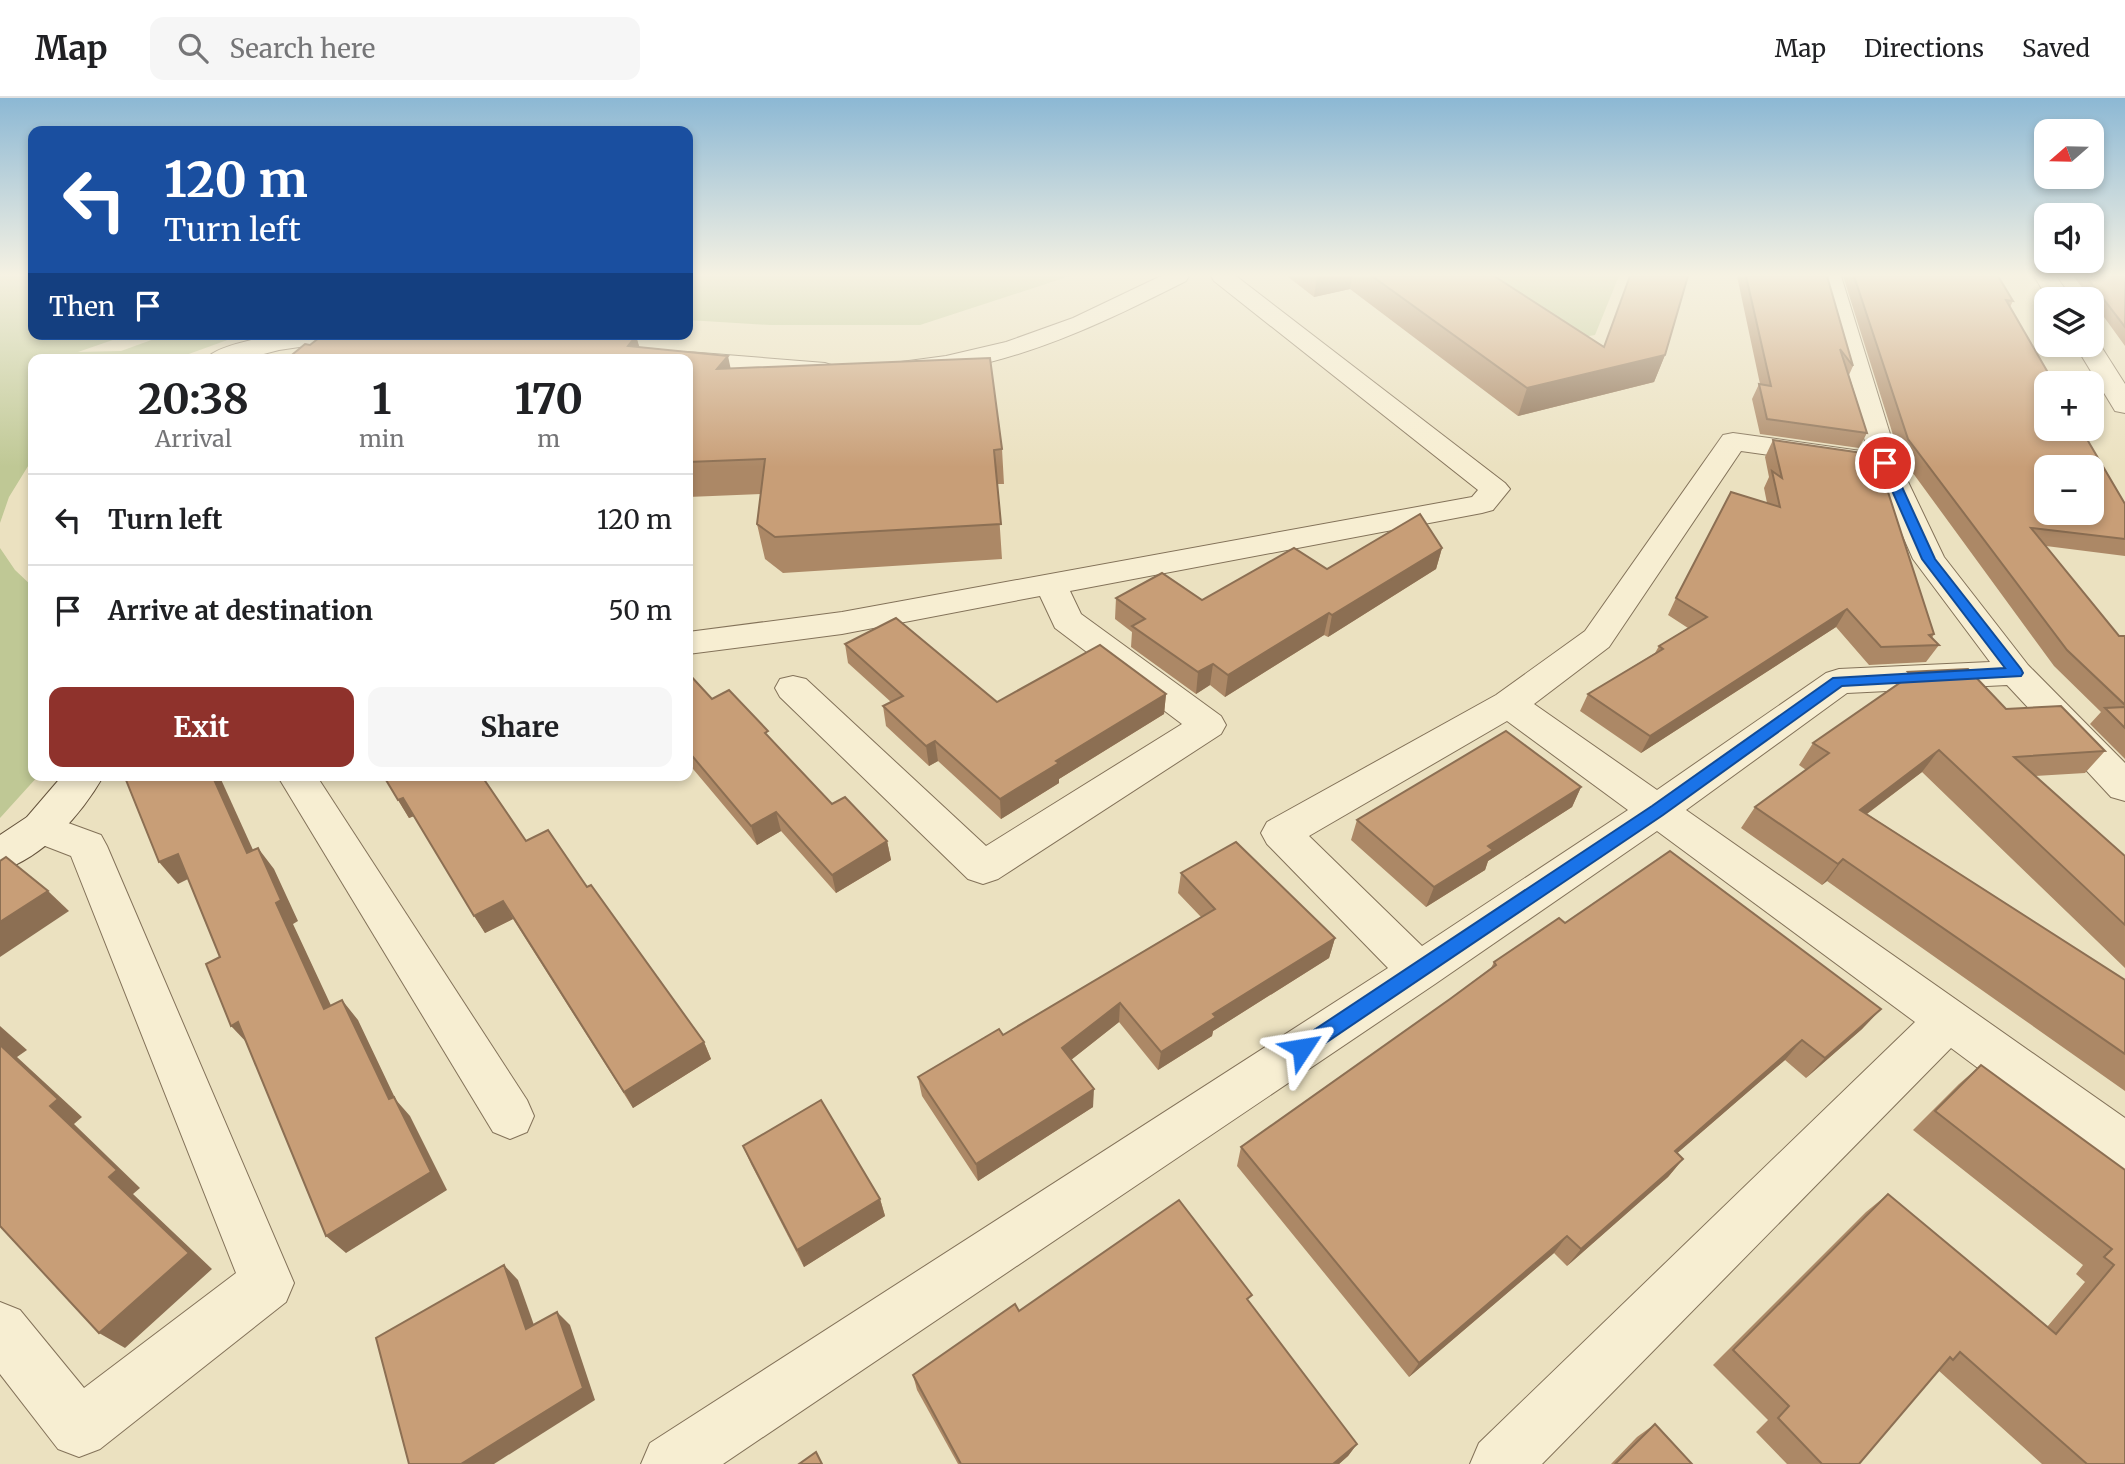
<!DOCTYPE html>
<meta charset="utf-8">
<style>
body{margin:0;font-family:Merriweather,serif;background:#f6f6f6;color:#202124;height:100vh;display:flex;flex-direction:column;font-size:26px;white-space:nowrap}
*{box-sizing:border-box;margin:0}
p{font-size:23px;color:#757577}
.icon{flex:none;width:38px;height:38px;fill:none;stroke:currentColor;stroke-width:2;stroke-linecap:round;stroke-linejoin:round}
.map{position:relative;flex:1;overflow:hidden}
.drawer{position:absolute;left:28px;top:256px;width:665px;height:427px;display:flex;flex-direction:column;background:#fff;border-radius:14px;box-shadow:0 4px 10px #0003}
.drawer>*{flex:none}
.hud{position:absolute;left:28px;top:28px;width:665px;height:214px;border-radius:14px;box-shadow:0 4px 10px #0003;background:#1a4fa0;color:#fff;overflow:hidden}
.needle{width:46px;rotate:250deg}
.controls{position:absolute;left:2034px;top:21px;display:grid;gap:14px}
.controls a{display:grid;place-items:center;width:70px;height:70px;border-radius:14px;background:#fff;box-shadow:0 4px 10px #0003;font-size:35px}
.pin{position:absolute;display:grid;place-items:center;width:60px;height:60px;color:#fff;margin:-30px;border:4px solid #fff;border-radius:50%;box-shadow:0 2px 7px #0007}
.me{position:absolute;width:77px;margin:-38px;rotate:57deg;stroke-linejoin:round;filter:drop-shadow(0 0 5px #0008)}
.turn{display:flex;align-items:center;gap:24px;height:147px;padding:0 21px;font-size:32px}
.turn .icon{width:91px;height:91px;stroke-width:2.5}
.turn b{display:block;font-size:49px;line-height:60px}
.then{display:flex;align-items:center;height:66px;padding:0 21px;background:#0003;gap:14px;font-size:26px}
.eta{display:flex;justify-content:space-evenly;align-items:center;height:119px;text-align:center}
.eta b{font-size:42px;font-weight:700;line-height:49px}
.action{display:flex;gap:14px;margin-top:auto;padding:14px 21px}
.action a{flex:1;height:80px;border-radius:14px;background:#8f322c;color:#fff;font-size:28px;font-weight:700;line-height:80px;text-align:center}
.action a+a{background:#f6f6f6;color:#202124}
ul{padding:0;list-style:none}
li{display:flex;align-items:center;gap:21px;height:91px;padding:0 21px;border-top:2px solid #e0e0e0}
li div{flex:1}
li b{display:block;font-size:26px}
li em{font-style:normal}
header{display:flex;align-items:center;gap:42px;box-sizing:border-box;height:98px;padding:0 35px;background:#fff;border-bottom:2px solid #e0e0e0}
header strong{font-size:33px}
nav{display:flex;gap:38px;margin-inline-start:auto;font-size:24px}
.search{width:490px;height:63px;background:#f6f6f6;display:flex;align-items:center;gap:18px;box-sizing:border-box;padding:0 24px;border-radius:14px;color:#757577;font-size:26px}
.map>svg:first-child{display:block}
</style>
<header>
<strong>Map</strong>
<div class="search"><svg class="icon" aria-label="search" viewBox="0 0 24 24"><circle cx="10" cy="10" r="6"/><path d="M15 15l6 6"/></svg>Search here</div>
<nav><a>Map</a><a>Directions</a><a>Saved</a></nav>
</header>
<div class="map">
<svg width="2125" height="1366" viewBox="0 0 2125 1366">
<rect width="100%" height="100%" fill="#ebe1c0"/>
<!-- green -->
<g fill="#bfc895">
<polygon points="0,178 33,178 33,236 130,236 78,254 121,253 168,236 244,236 175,261 33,261 33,360 9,399 0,425"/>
<polygon points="688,178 1070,178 920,227 770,227 688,222"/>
<polygon points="1462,178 1619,178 1595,237 1560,243"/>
<polygon points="0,450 15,472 33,489 33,677 39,677 0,720"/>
</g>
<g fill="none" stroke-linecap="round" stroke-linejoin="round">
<!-- street casing -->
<g stroke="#837259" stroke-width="2">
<g id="street">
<path d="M1161,178H1189L1186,183C1113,220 1041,255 960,271C941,274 919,279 901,274L897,269L901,264L946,258L1006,244L1073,220Z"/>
<polygon points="1211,178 1236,178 1505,385 1510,391 1493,412 1482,415 1070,493 1081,516 1221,618 1226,627 1221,636 998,781 983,786 968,781 780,599 775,590 780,581 793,578 806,581 986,748 1182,626 1055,530 1040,498 842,536 688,556 688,534 842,514 1472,399 1478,392 1214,183"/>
<path d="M1819,178H1841L1899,365L1944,459L2028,567L2125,665V703L2111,699L2007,587L1847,595L1686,712L2125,1020V1072L2107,1066L1951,950L1542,1366H1470L1479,1345L1915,924L1657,733L1435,886L723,1366H641L650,1345L1388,870L1267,746L1261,735L1267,724L1496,597L1585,533L1723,337L1733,335L1868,354ZM1741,353L1874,372L1913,461L1990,564L1839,571L1826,575L1657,692L1534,606L1609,549ZM1507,623L1628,712L1422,848L1309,738Z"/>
<polygon points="2034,178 2056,178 2072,201 2048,201"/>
<path d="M282,236H352L349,241L340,243L279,252L244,261H206C216,247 265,239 282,236Z"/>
<polygon points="2091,240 2097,242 2125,286 2125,315 2115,313 2075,247 2091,247"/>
<polygon points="688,254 825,265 834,268 838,273 834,278 825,281 688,270 688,261 676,261 679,257"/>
<polygon points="277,677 316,677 527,1002 534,1018 527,1034 510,1041 493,1034"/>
<polygon points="41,715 101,737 107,748 294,1185 286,1204 100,1351 79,1359 58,1351 0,1276 0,1204 20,1212 84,1290 236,1175 71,758 27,741 21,730 27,719"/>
</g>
</g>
<!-- secondary casing -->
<g stroke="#65533c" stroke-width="2">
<path id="secondary" d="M63,677H104C81,717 44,759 0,773V737L27,719Z"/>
</g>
<!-- street -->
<use href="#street" fill="#f7eed2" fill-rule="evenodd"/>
<!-- secondary -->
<use href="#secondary" fill="#f7eed2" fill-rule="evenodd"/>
</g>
<!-- wall -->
<g fill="#ac8866">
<polygon points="1287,178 1494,178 1604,249 1665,257 1654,284 1518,318 1350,191 1314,199"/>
<polygon points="1737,178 1827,178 1853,268 1849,277 1867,335 1859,350 1760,336 1752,301 1759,286 1760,286"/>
<polygon points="1843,178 1998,178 2013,203 2010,209 2125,406 2125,458 2046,448 2119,538 2125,538 2125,661 2090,626 2101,614 2054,568 1899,356"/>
<polygon points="2073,178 2125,178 2125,248 2091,201"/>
<polygon points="636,238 639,249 731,271 1002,351 1004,386 997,386 1002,461 783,475 765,461 757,426 761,396 688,399 688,261 310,247"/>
<polygon points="1773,342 1934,536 1932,540 1939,547 1926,564 1869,567 1836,529 1641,655 1580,613 1588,596 1655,555 1659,548 1688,530 1668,517 1676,500 1767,405 1764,390 1769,379 1765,359"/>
<polygon points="1442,450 1436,471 1328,539 1324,537 1225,599 1210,587 1196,596 1131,549 1132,534 1115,521 1116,500 1202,502 1327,471"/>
<polygon points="845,546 997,604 1166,596 1164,616 1059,681 1059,685 1001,721 938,663 929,668 886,628 883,608 891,604 848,565"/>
<polygon points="1908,574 2006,611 2105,653 2085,675 2035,678 2125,758 2125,870 1922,674 1867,716 2125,882 2125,993 1827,783 1822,787 1741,730 1755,709 1806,672 1799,667 1813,645 1902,583"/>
<polygon points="688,575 712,601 771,642 832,706 887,743 891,762 836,795 781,733 757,747 688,665"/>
<polygon points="383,677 526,743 587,789 704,944 711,961 633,1010 513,821 485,835 414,718 409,720"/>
<polygon points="1581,689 1572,709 1488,763 1485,772 1426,809 1351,742 1357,722"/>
<polygon points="1181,775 1335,840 1329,860 1213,933 1212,938 1158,972 1119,924 1071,962 1093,1009 978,1083 922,998 918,979 1003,937 1201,819 1178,795"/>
<polygon points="1565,825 1881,911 1862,931 1806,980 1785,962 1677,1055 1683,1061 1668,1079 1567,1168 1554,1155 1409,1279 1237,1068 1241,1049 1450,901 1491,870 1494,864"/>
<polygon points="1981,967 2125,1072 2125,1366 2042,1366 1938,1272 1859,1366 1787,1366 1756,1334 1768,1322 1713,1267 1866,1114 1888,1096 2047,1229 2085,1184 2076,1176 2083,1167 1913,1032 1959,986"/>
<polygon points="743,1048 880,1101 885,1118 804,1169 751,1066"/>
<polygon points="1250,1205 1357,1346 1348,1358 1339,1366 958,1366 917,1292 913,1277 1019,1213"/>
<polygon points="1655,1326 1692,1366 1611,1366 1637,1339"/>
</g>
<!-- shaded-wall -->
<g fill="#8c6f53">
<polygon points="1317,178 1352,178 1350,191 1314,199"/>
<polygon points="636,238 643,261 628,248"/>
<polygon points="1665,257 1654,284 1518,318 1527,290"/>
<polygon points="728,258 735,291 717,271"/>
<polygon points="1442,450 1436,471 1328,539 1332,517"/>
<polygon points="1847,511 1836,529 1641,655 1650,638"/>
<polygon points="1329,515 1324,537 1225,599 1228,577"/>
<polygon points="1213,566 1210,587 1196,596 1198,574"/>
<polygon points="1166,596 1164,616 1059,681 1059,685 1001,721 1000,701 1056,663"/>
<polygon points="935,643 938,663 929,668 926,648"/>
<polygon points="1939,652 1922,674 1844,733 1860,712"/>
<polygon points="212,677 219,677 264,776 247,755"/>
<polygon points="1581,689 1572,709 1488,763 1485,772 1426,809 1434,789 1488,748"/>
<polygon points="403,700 414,718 409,720 398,702"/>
<polygon points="776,714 781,733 757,747 751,728"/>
<polygon points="887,743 891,762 836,795 832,777"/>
<polygon points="258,750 274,771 298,823 293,826 342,931 324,911 276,805"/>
<polygon points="178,756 196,777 178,786 159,764"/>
<polygon points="1843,761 1827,783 1822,787 1838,766"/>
<polygon points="48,793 69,813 0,859 0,824"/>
<polygon points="503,803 513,821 485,835 474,818"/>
<polygon points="1335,840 1329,860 1213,933 1212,938 1158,972 1161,954 1213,916"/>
<polygon points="342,902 358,922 396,1002 410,1018 447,1092 346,1155 326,1138 389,1001"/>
<polygon points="1120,905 1119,924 1062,969 1062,950"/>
<polygon points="1881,911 1862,931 1806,980 1825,960"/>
<polygon points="238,924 250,948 231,928"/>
<polygon points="0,928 27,952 17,959 82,1019 74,1026 140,1090 133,1096 212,1171 125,1250 99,1235 109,1079 0,947"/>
<polygon points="1802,942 1785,962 1659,1071 1675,1053"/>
<polygon points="704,944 711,961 633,1010 624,994"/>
<polygon points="1094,991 1093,1009 978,1083 976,1066"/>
<polygon points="1683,1061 1668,1079 1567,1168 1581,1151"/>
<polygon points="880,1101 885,1118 804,1169 797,1152"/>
<polygon points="1567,1138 1554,1155 1409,1279 1419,1265"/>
<polygon points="504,1167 518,1182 540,1244 526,1231"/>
<polygon points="557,1214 570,1227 595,1302 494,1366 461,1366"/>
<polygon points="1357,1346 1348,1358 1339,1366 1333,1366"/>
</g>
<!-- building -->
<g fill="#c89e77" stroke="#8c6f53" stroke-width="2" fill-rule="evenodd">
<polygon points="1372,178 1494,178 1604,249 1630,178 1688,178 1665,257 1527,290"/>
<polygon points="1746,178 1827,178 1853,268 1840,251 1867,335 1767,321 1759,286 1771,288"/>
<path d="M1854,178H1998L2013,203L2006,202L2054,285H2046V331H2081L2125,406V441L2031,430L2119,538H2125V607L2067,552L1908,341ZM2046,369H2091V415H2046Z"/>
<polygon points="2086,178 2125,178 2125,229"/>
<polygon points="324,236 612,236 636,238 628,248 728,258 717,271 990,260 1002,351 994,352 1001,426 775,439 757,426 765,361 688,364 688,261 287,261 305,246 310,247"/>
<polygon points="1773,342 1876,357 1934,536 1929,537 1939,547 1881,549 1847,511 1650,638 1588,596 1663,551 1659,548 1707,519 1676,500 1731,394 1780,409 1772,373 1782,380"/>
<polygon points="1420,416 1442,450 1332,517 1329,515 1228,577 1213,566 1198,574 1132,528 1145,521 1116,500 1162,475 1202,502 1294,450 1327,471"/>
<polygon points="896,520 997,604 1100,547 1166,596 1056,663 1059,665 1000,701 935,643 926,648 883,608 903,598 845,546"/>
<polygon points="1968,571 2006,611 2061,608 2105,653 2014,659 2125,758 2125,827 1939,652 1860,712 2125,882 2125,956 1843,761 1838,766 1755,709 1829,655 1813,645 1911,577 1908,574"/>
<polygon points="688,575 712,601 729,592 768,633 765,635 832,706 845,699 887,743 832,777 776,714 751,728 688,653"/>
<polygon points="2125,609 2125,630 2105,610"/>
<polygon points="1506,633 1581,689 1488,748 1493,752 1434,789 1357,722"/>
<polygon points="124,677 212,677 247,755 258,750 281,802 276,805 324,911 342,902 389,1001 394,999 431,1074 326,1138 238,924 231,928 206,866 220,859 178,756 159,764"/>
<polygon points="383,677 481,677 526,743 548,732 587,789 591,787 704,944 624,994 503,803 474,818 403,700 398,702"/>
<polygon points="1236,744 1335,840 1213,916 1216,919 1161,954 1120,905 1062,950 1094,991 976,1066 918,979 999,931 1003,937 1215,811 1181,775"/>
<polygon points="1670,753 1881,911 1825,960 1802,942 1675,1053 1683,1061 1581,1151 1567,1138 1419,1265 1241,1049 1450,901 1496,867 1494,864 1559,820 1565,825"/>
<polygon points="6,759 48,793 0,824 0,763"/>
<polygon points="0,947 58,1001 50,1008 117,1072 109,1079 189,1155 99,1235 0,1128"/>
<polygon points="1981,967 2125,1072 2125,1366 2087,1366 1960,1254 1953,1262 1950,1259 1859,1366 1822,1366 1778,1320 1789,1308 1733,1252 1888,1096 2056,1236 2114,1167 2104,1159 2112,1151 1935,1013"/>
<polygon points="821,1002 880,1101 797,1152 743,1048"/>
<polygon points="1179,1102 1252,1197 1247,1201 1357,1346 1333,1366 961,1366 913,1277 1015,1206 1019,1213"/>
<polygon points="504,1167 526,1231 557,1214 583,1290 461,1366 409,1366 376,1240"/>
<polygon points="1655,1326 1692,1366 1615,1366"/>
<polygon points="816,1354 822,1366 799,1366"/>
</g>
<!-- sky -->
<linearGradient id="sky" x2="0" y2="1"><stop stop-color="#8cb8d4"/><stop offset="0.48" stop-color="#f6f2e3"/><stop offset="1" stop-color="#f6f2e3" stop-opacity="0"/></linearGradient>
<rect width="2125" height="369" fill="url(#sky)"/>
<!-- route -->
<polygon fill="#1a73e8" stroke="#114b97" stroke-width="2" points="1885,361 1891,365 1935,461 2021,571 2023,575 2021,578 1842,588 1663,717 1309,956 1302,959 1296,956 1293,950 1296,944 1652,708 1833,580 2005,570 1922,461 1880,365"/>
</svg>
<div class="controls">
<a><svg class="needle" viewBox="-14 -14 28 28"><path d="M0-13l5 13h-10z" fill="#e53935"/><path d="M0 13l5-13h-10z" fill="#757577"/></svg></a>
<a><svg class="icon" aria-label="sound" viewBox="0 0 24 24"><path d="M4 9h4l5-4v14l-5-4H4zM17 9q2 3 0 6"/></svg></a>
<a><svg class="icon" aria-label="layers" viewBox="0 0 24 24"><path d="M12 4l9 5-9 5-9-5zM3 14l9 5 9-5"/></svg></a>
<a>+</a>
<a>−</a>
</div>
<div class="pin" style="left:1885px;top:365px;background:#d93025"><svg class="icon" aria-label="arrive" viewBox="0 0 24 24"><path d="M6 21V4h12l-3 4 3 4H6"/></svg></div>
<svg class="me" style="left:1302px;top:950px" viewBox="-20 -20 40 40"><path d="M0-17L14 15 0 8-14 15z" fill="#1a73e8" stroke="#fff" stroke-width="4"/></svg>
<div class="hud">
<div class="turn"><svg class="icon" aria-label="left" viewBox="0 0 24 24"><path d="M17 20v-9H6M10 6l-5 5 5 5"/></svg><div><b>120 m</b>Turn left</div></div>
<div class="then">Then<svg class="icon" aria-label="arrive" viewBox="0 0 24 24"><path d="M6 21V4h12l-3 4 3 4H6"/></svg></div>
</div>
<section class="drawer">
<div class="eta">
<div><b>20:38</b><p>Arrival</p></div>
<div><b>1</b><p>min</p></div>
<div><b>170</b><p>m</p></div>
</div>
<ul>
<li><svg class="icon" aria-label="left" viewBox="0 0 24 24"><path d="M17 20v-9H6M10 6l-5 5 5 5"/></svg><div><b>Turn left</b></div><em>120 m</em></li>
<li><svg class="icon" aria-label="arrive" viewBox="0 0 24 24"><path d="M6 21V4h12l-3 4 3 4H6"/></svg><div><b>Arrive at destination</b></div><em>50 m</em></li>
</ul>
<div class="action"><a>Exit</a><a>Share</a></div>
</section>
</div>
